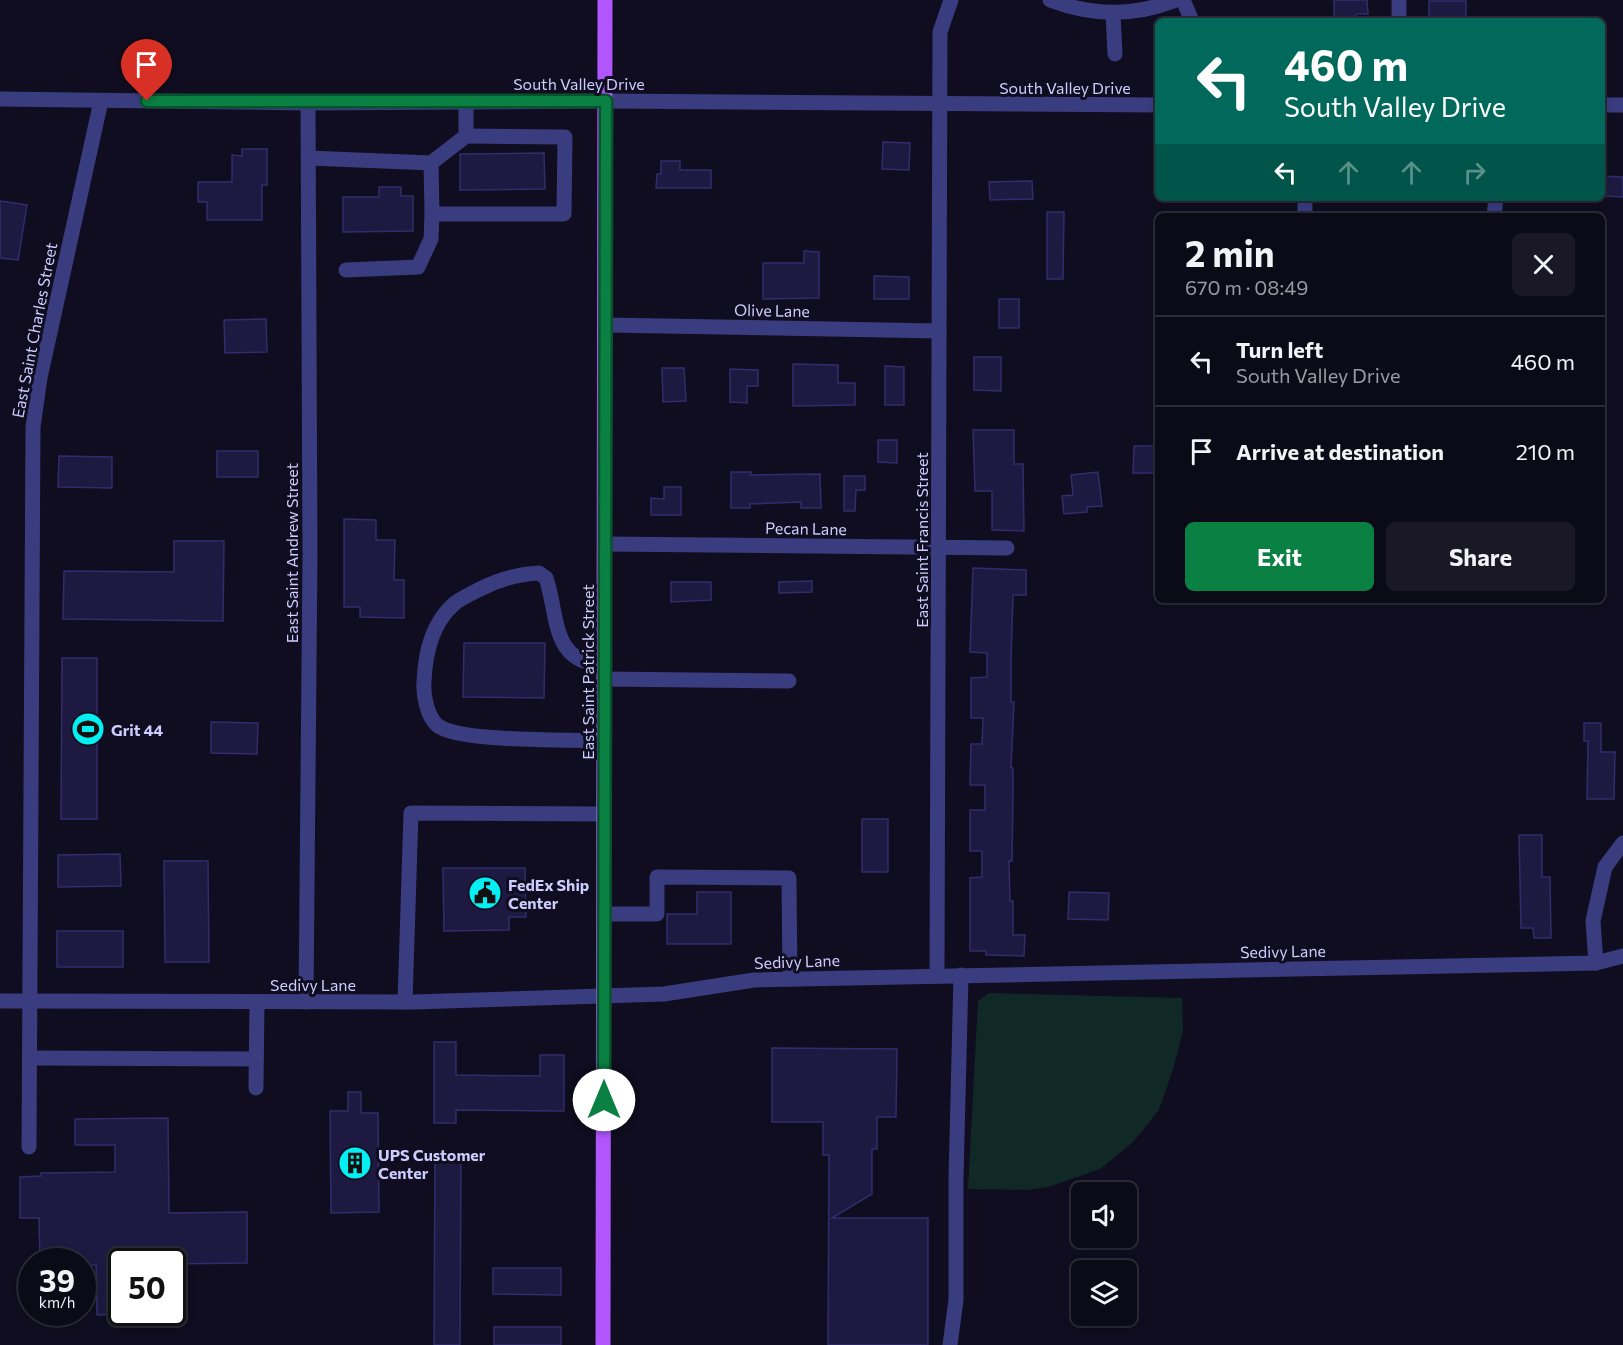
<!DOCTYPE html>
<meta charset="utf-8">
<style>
body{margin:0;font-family:Commissioner,sans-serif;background:#191824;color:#f1f3f6;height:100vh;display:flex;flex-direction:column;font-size:22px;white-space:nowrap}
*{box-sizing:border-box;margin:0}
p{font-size:20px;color:#9a9aa1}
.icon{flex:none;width:33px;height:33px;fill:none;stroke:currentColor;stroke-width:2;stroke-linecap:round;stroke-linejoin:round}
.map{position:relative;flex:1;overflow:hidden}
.details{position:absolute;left:1155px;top:213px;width:450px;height:390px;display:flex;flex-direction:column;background:#0b0a17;border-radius:9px;box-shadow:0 3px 9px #0003,0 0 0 2px #2b2b36}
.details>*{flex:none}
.banner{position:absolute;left:1155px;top:18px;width:450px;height:183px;border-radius:9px;box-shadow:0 3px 9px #0003,0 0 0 2px #2b2b36;background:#00695c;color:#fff;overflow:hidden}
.tools{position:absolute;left:1071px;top:1182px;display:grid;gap:12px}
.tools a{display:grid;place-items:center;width:66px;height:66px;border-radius:9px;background:#0b0a17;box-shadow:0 3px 9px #0003,0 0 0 2px #2b2b36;font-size:30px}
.speed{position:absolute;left:18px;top:1248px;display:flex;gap:12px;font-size:30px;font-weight:700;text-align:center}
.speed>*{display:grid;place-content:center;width:78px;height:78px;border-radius:50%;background:#0b0a17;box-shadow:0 3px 9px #0003,0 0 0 2px #2b2b36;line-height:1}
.speed small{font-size:15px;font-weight:400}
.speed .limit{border:3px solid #111;border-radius:9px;background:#fff;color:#111}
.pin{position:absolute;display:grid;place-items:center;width:51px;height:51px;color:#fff;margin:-62px -26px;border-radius:50% 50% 50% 0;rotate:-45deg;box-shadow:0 0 6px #0007}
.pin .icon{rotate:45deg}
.me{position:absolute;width:66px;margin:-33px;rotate:0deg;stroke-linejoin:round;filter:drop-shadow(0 0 4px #0008)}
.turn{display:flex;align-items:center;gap:21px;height:126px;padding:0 30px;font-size:27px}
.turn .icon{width:78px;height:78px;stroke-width:2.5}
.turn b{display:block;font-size:42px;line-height:51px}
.lanes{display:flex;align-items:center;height:57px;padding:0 30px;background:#0003;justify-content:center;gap:30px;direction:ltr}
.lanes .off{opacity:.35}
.round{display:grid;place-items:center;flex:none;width:63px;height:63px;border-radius:9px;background:#191824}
.overview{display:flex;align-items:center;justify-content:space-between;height:102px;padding:0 30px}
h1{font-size:36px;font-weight:700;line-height:45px}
.button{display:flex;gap:12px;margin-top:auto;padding:12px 30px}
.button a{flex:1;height:69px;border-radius:9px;background:#0b8043;color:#fff;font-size:24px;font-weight:700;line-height:69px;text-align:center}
.button a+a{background:#191824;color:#f1f3f6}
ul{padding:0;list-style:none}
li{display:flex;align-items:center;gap:18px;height:90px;padding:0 30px;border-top:2px solid #2b2b36}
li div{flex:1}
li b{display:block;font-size:22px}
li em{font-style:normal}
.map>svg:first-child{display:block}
</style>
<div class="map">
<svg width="1623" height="1345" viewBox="0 0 1623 1345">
<rect width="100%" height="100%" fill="#0f0d1f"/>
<!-- green -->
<polygon fill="#102926" points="989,993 1182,998 1183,1031 1173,1069 1159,1110 1133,1142 1100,1169 1048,1187 1027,1190 968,1189 978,1001"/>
<!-- building -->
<g fill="#1e1940" stroke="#332c6c" stroke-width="1.5">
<polygon points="1334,0 1367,0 1368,14 1356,14 1356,21 1334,21"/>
<polygon points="1429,1 1466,1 1466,21 1436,21 1436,18 1429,18"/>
<polygon points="883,142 910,143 909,170 882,169"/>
<polygon points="242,149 267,149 267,185 262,185 262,220 207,220 207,202 198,202 198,182 232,182 232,155 242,156"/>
<polygon points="544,153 545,189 460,190 460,154"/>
<polygon points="661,161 680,161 680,170 711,170 711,188 656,188 657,174 661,174"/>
<polygon points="1602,176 1623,177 1623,197 1602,196"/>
<polygon points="1032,181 1033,199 990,200 989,182"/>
<polygon points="379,187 401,187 401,196 413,196 413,231 343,232 343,197 379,197"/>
<polygon points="0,201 27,205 18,260 0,258"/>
<polygon points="1047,212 1064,212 1063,279 1047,279"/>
<polygon points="804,251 819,252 819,298 763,299 763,263 804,263"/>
<polygon points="874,276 909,277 909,299 874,299"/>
<rect x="999" y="299" width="20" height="29"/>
<polygon points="266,319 267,352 225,353 224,320"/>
<polygon points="974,357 1001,357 1001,391 974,390"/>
<polygon points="793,364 838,365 838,383 855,383 855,405 793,406"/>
<polygon points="885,366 904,367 904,405 885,405"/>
<polygon points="662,368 684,368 686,401 663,402"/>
<polygon points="730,369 758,370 758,386 747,386 747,403 730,402"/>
<polygon points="973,430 1014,430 1014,464 1023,464 1024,531 992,530 992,491 975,491"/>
<polygon points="878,440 897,440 897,463 878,462"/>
<polygon points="1134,446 1158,446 1158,473 1133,473"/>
<rect x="217" y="451" width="41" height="26"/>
<polygon points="59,456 112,457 112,488 58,487"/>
<polygon points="731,472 751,472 751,475 820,474 821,508 801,508 801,502 750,504 750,508 731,508"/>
<polygon points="1098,472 1102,506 1087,507 1087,512 1064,514 1062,496 1073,495 1071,475"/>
<polygon points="844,476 865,476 865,490 856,490 855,511 844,511"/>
<polygon points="664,487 681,487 681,515 651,515 651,498 664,499"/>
<polygon points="344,519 376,520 376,540 395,540 394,580 404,580 404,618 360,617 360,607 344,607"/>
<polygon points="174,541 224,541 223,621 63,619 64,571 174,572"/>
<polygon points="973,568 1026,570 1026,595 1013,595 1011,661 1011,702 1014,702 1011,768 1013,768 1013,794 1012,861 1009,861 1010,901 1013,901 1013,935 1025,935 1024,956 986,955 986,951 970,951 970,878 982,877 982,851 970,851 970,810 985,810 985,785 970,785 971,744 982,744 983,718 971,718 971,678 987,677 987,653 970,652"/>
<polygon points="812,581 812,592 779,593 779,582"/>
<polygon points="671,582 711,582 711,600 671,602"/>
<polygon points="464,643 545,643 544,698 463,697"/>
<polygon points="62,658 97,658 97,819 61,819"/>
<polygon points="211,722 258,723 257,754 211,753"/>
<polygon points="1584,723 1601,723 1601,752 1615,752 1614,799 1587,799 1588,741 1584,741"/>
<rect x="862" y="819" width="26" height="53"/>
<polygon points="1519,835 1542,835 1542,877 1550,877 1551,938 1534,938 1533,928 1521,928"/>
<polygon points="120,854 121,886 58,887 58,855"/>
<polygon points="164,861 208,861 209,962 165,962"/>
<polygon points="443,868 525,868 526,917 509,917 509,930 444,931"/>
<polygon points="697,892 731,892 731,944 667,944 667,914 697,914"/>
<polygon points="1069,892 1109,893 1108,920 1068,919"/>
<rect x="57" y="931" width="66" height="36"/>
<polygon points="434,1042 456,1042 456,1075 540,1076 540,1055 564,1055 564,1111 456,1110 456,1123 434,1123"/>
<polygon points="772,1048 897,1049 896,1117 877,1117 877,1149 872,1149 872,1194 832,1218 928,1218 928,1345 828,1345 829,1155 823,1155 823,1122 772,1122"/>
<polygon points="348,1092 361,1092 361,1113 378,1113 379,1212 331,1213 330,1111 348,1111"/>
<polygon points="168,1118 169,1213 247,1212 247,1263 172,1264 172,1262 122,1262 122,1314 97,1315 96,1265 82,1265 82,1262 40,1262 39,1218 20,1218 20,1177 41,1176 41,1173 115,1172 115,1145 75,1145 75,1119"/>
<polygon points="435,1155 461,1155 460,1345 434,1345"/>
<polygon points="493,1268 561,1268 561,1295 493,1294"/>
<rect x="494" y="1327" width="67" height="18"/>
</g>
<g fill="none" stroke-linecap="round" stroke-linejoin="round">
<!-- minor -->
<g stroke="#393c7e" stroke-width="15">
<path d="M1050,0C1092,16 1133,17 1176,0"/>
<polyline points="1183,0 1192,21"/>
<polyline points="1113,14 1115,54"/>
<polyline points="1399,21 1399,0"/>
<polyline points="0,99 308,103 606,101 1158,105"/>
<polyline points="1602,105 1623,105"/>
<polyline points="309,158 431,163 466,136 466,102"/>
<polyline points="431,163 432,214 564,214 565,137 466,136"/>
<polyline points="1305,198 1305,216"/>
<polyline points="1494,216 1496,198"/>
<polyline points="346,270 418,267 431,239 432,214"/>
<polyline points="605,325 939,331"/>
<polyline points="605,544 1007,548"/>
<polyline points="604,679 789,681"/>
<path d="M604,741C572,739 458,743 437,725C427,716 423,695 424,682C425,655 432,623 454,604C461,598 471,594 478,590C497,580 518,574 539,573L546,578C559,616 550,663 605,665"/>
<polyline points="604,914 657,914 657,877 789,878 790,979"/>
<polyline points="1596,963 1593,921 1605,867 1623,843"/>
<polyline points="937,976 940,32 951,0"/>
<polyline points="0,1001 414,1002 664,994 754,980 1596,963 1623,956"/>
<polyline points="306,1002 310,554 308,103"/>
<polyline points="405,1002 411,813 604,814"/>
<polyline points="30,1058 256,1059"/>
<polyline points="256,1088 257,1002"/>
<polyline points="29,1147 33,427 40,378 101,101"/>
<polyline points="950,1345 956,1300 956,1178 961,975"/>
</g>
<!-- major -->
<polyline stroke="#b056fc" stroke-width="15" points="603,1345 605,0"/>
</g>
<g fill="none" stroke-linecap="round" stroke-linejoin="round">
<!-- route casing -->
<g stroke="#07532c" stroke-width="15">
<polyline id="route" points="147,101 606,101 604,1100"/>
</g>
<!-- route -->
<use href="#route" stroke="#0b8043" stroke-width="10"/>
</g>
<!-- icons -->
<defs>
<g id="stadium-disc" transform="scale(1.725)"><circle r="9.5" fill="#05eef2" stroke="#0f0d1f"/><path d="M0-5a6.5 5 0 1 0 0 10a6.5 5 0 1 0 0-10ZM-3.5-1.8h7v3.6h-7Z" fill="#111"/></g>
<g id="civic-disc" transform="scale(1.725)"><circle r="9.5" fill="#05eef2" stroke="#0f0d1f"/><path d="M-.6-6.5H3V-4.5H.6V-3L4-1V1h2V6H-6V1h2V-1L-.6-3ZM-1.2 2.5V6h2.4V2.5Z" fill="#111"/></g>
<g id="building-disc" transform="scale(1.725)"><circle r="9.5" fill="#05eef2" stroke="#0f0d1f"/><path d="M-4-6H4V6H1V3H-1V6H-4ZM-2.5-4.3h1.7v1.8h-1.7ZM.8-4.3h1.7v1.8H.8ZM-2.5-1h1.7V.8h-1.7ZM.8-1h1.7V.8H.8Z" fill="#111"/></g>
</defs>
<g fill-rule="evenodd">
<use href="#stadium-disc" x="88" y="729"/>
<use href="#civic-disc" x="485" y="893"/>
<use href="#building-disc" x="355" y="1163"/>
</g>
<g text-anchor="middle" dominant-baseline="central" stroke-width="6" stroke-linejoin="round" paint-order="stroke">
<!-- street labels -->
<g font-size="16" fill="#ceccfe" stroke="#0f0d1f">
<text x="579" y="83">South Valley Drive</text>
<text x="1065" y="87">South Valley Drive</text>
<text transform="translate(772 310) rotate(1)">Olive Lane</text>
<text transform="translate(34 330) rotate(-79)">East Saint Charles Street</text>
<text transform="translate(806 528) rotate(1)">Pecan Lane</text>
<text transform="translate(921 540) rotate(-90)">East Saint Francis Street</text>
<text transform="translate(291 553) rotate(-90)">East Saint Andrew Street</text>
<text transform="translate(587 672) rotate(-90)">East Saint Patrick Street</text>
<text transform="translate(1283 951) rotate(-1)">Sedivy Lane</text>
<text transform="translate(797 961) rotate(-2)">Sedivy Lane</text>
<text x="313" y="984">Sedivy Lane</text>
</g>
<!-- poi labels -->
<g font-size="16" font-weight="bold" fill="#ceccfe" stroke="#0f0d1f" text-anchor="start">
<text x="111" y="729">Grit 44</text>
<text x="508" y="884">FedEx Ship<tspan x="508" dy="18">Center</tspan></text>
<text x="378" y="1154">UPS Customer<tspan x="378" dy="18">Center</tspan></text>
</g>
</g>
</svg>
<div class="tools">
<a><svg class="icon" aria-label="sound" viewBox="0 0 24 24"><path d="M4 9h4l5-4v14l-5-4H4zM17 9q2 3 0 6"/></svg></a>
<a><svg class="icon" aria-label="layers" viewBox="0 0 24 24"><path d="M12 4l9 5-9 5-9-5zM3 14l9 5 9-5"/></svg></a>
</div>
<div class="speed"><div>39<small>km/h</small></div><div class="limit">50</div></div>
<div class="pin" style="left:147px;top:101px;background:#d93025"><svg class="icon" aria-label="arrive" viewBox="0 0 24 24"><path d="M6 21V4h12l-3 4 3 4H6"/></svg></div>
<svg class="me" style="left:604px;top:1100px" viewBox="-20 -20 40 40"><circle r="19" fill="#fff"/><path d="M0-13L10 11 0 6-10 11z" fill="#0b8043"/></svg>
<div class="banner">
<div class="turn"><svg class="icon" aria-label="left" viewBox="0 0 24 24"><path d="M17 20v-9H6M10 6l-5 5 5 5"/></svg><div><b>460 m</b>South Valley Drive</div></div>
<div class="lanes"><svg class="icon" aria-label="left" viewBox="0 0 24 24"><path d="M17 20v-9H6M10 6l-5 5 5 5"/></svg><svg class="icon off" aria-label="ahead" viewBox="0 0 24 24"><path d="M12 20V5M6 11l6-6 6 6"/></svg><svg class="icon off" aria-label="ahead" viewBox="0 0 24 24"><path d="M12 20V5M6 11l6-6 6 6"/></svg><svg class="icon off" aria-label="right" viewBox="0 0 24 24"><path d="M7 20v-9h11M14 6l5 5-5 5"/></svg></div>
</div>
<section class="details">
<div class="overview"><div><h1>2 min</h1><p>670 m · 08:49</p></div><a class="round"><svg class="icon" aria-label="close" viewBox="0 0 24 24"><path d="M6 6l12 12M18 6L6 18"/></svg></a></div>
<ul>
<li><svg class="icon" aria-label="left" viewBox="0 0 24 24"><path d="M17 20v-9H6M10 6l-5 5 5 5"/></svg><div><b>Turn left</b><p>South Valley Drive</p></div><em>460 m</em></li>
<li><svg class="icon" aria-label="arrive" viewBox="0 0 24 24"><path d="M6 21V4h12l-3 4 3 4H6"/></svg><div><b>Arrive at destination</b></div><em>210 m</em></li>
</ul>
<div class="button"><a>Exit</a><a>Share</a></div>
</section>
</div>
